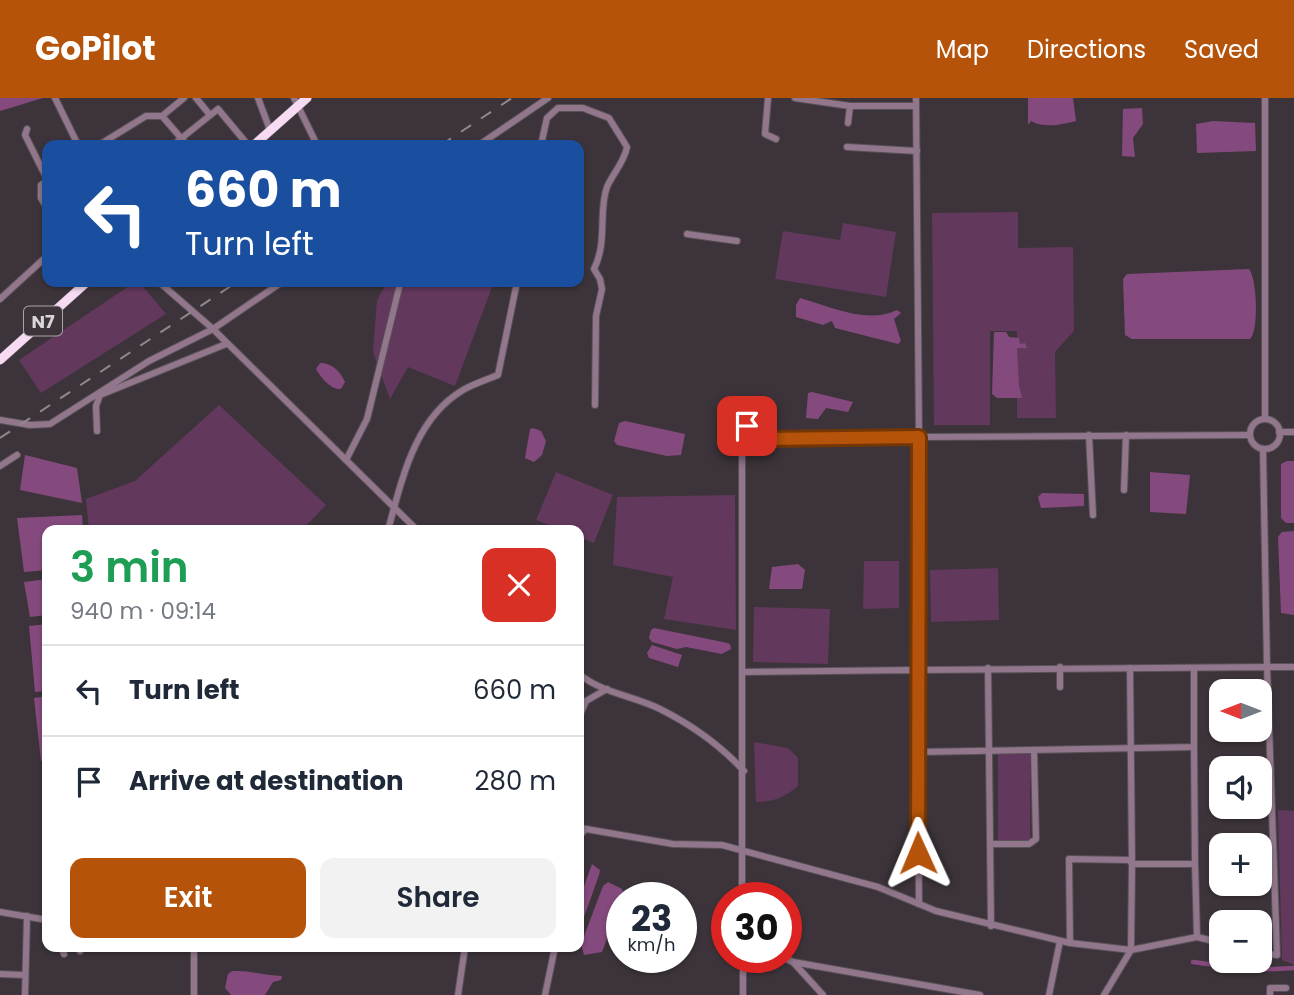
<!DOCTYPE html>
<meta charset="utf-8">
<style>
body{margin:0;font-family:Poppins,sans-serif;background:#f2f2f3;color:#1f2937;height:100vh;display:flex;flex-direction:column;font-size:26px;white-space:nowrap}
*{box-sizing:border-box;margin:0}
p{font-size:23px;color:#747a83}
.icon{flex:none;width:38px;height:38px;fill:none;stroke:currentColor;stroke-width:2;stroke-linecap:round;stroke-linejoin:round}
.map{position:relative;flex:1;overflow:hidden}
.panel{position:absolute;left:42px;top:427px;width:542px;height:427px;display:flex;flex-direction:column;background:#fff;border-radius:14px;box-shadow:0 2px 5px #0004}
.panel>*{flex:none}
.banner{position:absolute;left:42px;top:42px;width:542px;height:147px;border-radius:14px;box-shadow:0 2px 5px #0004;background:#1a4fa0;color:#fff;overflow:hidden}
.needle{width:46px;rotate:270deg}
.tools{position:absolute;left:1209px;top:581px;display:grid;gap:14px}
.tools a{display:grid;place-items:center;width:63px;height:63px;border-radius:14px;background:#fff;box-shadow:0 2px 5px #0004;font-size:35px}
.speed{position:absolute;left:606px;top:784px;display:flex;gap:14px;font-size:35px;font-weight:700;text-align:center}
.speed>*{display:grid;place-content:center;width:91px;height:91px;border-radius:50%;background:#fff;box-shadow:0 2px 5px #0004;line-height:1}
.speed small{font-size:18px;font-weight:400}
.speed .limit{border:10px solid #d22;background:#fff;color:#111}
.pin{position:absolute;display:grid;place-items:center;width:60px;height:60px;color:#fff;margin:-30px;border-radius:14px;box-shadow:0 4px 10px #0006}
.me{position:absolute;width:77px;margin:-38px;rotate:359deg;stroke-linejoin:round;filter:drop-shadow(0 0 5px #0008)}
.turn{display:flex;align-items:center;gap:24px;height:147px;padding:0 28px;font-size:32px}
.turn .icon{width:91px;height:91px;stroke-width:2.5}
.turn b{display:block;font-size:49px;line-height:60px}
.round{display:grid;place-items:center;flex:none;width:74px;height:74px;border-radius:14px;background:#f2f2f3}
.headline{display:flex;align-items:center;justify-content:space-between;height:119px;padding:0 28px}
h1{font-size:42px;font-weight:600;line-height:52px;color:#1e9e55}
.action{display:flex;gap:14px;margin-top:auto;padding:14px 28px}
.action a{flex:1;height:80px;border-radius:14px;background:#b45309;color:#fff;font-size:28px;font-weight:600;line-height:80px;text-align:center}
.action a+a{background:#f2f2f3;color:#1f2937}
ul{padding:0;list-style:none}
li{display:flex;align-items:center;gap:21px;height:91px;padding:0 28px;border-top:2px solid #e0e1e3}
li div{flex:1}
li b{display:block;font-size:26px}
li em{font-style:normal}
header{display:flex;align-items:center;gap:42px;box-sizing:border-box;height:98px;padding:0 35px;background:#b45309;color:#fff}
header strong{font-size:33px}
nav{display:flex;gap:38px;margin-inline-start:auto;font-size:24px}
.map>svg:first-child{display:block}
</style>
<header>
<strong>GoPilot</strong>
<nav><a>Map</a><a>Directions</a><a>Saved</a></nav>
</header>
<div class="map">
<svg width="1294" height="897" viewBox="0 0 1294 897">
<rect width="100%" height="100%" fill="#3c343a"/>
<!-- green -->
<g fill="#62385c">
<polygon points="1018,114 1018,150 1073,149 1074,233 1055,254 1056,320 1017,320 1017,233 990,233 990,327 934,327 932,115"/>
<polygon points="843,125 896,134 886,199 775,181 783,133 840,142"/>
<polygon points="135,184 139,184 166,216 41,295 19,262"/>
<polygon points="387,184 494,184 455,288 408,269 390,301 373,254 377,202"/>
<polygon points="219,307 326,407 302,432 89,432 86,401 135,383"/>
<polygon points="556,374 613,397 594,445 579,439 579,432 561,432 536,422"/>
<polygon points="735,397 736,532 664,521 673,479 613,467 617,399"/>
<polygon points="864,463 899,463 899,510 863,511"/>
<polygon points="998,470 999,522 931,524 930,472"/>
<polygon points="754,509 830,511 828,566 753,564"/>
<path d="M754,644L788,650L798,660V688C785,699 774,704 756,704Z"/>
<polygon points="998,656 1030,656 1030,744 998,745"/>
<polygon points="1278,712 1294,713 1294,867 1282,862"/>
</g>
<!-- water -->
<g fill="#854a7d">
<polygon points="0,0 43,0 0,13"/>
<path d="M1028,0H1073L1076,23C1063,26 1044,31 1031,23L1028,27Z"/>
<polygon points="1142,10 1143,26 1133,40 1135,59 1122,58 1123,11"/>
<polygon points="1213,23 1255,25 1256,53 1197,55 1196,26"/>
<path d="M1249,171C1257,181 1259,233 1250,241H1132L1125,237L1123,181L1127,176Z"/>
<path d="M800,200C830,208 867,227 897,212L901,215L894,221L901,243L898,246L835,230L832,223L823,227L796,219V207Z"/>
<polygon points="994,234 1006,234 1009,239 1019,240 1020,246 1025,245 1027,250 1017,250 1019,288 1022,300 997,300 992,296"/>
<path d="M320,265C331,264 341,274 345,284L341,291C331,292 321,280 316,271Z"/>
<polygon points="812,294 853,304 848,314 826,310 818,321 806,320 808,295"/>
<polygon points="625,323 685,336 681,357 667,358 617,347 614,343 619,325"/>
<polygon points="533,330 541,333 546,343 542,357 534,364 525,360 530,331"/>
<polygon points="25,357 77,370 82,405 20,392"/>
<polygon points="1287,363 1294,363 1294,425 1286,425 1281,420 1281,366"/>
<polygon points="1150,374 1190,377 1186,416 1150,414"/>
<polygon points="1042,395 1084,396 1084,408 1041,410 1038,399"/>
<polygon points="82,417 83,432 47,432 47,472 24,474 17,420"/>
<polygon points="1294,433 1294,517 1281,515 1278,439 1282,434"/>
<polygon points="798,466 805,472 802,491 769,491 772,469"/>
<polygon points="47,481 47,517 30,519 24,484"/>
<polygon points="47,526 47,593 35,594 29,528"/>
<polygon points="654,530 723,544 730,546 731,551 722,556 686,549 677,551 652,544 649,540 651,532"/>
<polygon points="652,547 682,557 678,569 649,560 647,555"/>
<polygon points="47,598 47,662 41,663 34,600"/>
<polygon points="592,766 600,772 599,777 579,833 579,802"/>
<polygon points="608,784 622,791 624,796 602,854 584,857 581,846 603,788"/>
<path d="M232,873C250,872 265,878 282,878L281,882L273,884L265,897H231L225,890L228,876Z"/>
</g>
<g fill="none" stroke-linecap="round" stroke-linejoin="round">
<!-- canal -->
<polyline stroke="#854a7d" stroke-width="4.5" points="1193,864 1253,872 1294,870"/>
<!-- minor casing -->
<g stroke="#585156" stroke-width="8">
<g id="minor">
<polyline points="55,0 78,47"/>
<polyline points="196,0 210,17"/>
<polyline points="258,0 270,32"/>
<polyline points="294,0 317,47"/>
<polyline points="768,0 765,36 776,41"/>
<polyline points="795,0 850,8 848,25"/>
<polyline points="916,0 919,339 1250,337"/>
<polyline points="1265,0 1265,321"/>
<polyline points="850,8 916,8"/>
<polyline points="162,18 187,47"/>
<polyline points="27,31 25,37 47,81"/>
<polyline points="99,47 146,18 162,18 184,0"/>
<polyline points="173,47 218,11 248,47"/>
<polyline points="479,47 548,0"/>
<path d="M541,47L547,20L558,10H583L609,20L627,49C624,65 613,75 607,89C598,113 608,143 594,171L600,181L602,191L596,218L595,307"/>
<polyline points="847,49 917,53"/>
<polyline points="47,83 41,87 41,100 47,110"/>
<polyline points="687,136 737,143"/>
<polyline points="159,184 213,231 417,432"/>
<polyline points="0,201 47,158"/>
<circle cx="1265" cy="336" r="15"/>
<polyline points="0,322 30,327 50,326 149,263 213,231 282,184"/>
<circle cx="742" cy="340" r="13"/>
<polyline points="97,333 96,308 100,297 226,246"/>
<polyline points="1279,334 1294,334"/>
<polyline points="1089,337 1093,417"/>
<polyline points="755,340 919,339 917,572 1267,569 1277,857 1260,855"/>
<polyline points="1263,351 1267,569 1294,569"/>
<polyline points="742,353 742,800"/>
<polyline points="346,362 367,321 399,190"/>
<polyline points="0,368 17,357"/>
<polyline points="1124,392 1126,337"/>
<path d="M388,432C402,382 414,321 463,292C473,286 486,282 498,277L517,184"/>
<polyline points="988,570 991,828"/>
<polyline points="1130,570 1132,766 1195,766 1194,649"/>
<polyline points="742,574 917,572 919,806"/>
<path d="M579,576C602,595 634,598 660,611C692,627 720,647 744,673"/>
<polyline points="1060,589 1060,569"/>
<polyline points="579,619 586,603 607,591"/>
<polyline points="917,654 1194,649 1194,570"/>
<polyline points="579,730 586,731 579,738"/>
<polyline points="586,731 673,746 722,747 878,789 936,813 1070,845 1131,852 1197,839 1222,845"/>
<polyline points="991,746 1029,746 1036,741 1034,652"/>
<polyline points="1195,766 1197,839"/>
<polyline points="0,814 47,822"/>
<polyline points="1070,845 1069,761 1129,762 1132,766 1131,852 1104,897"/>
<polyline points="61,849 64,856"/>
<polyline points="79,849 80,853"/>
<polyline points="743,859 743,897"/>
<polyline points="782,859 793,864 823,897"/>
<polyline points="793,864 980,897"/>
<polyline points="0,876 24,877"/>
<polyline points="25,897 27,818"/>
<polyline points="194,897 194,849"/>
<polyline points="458,897 465,849"/>
<polyline points="545,897 555,849"/>
<polyline points="1049,897 1060,843"/>
<polyline points="1270,897 1270,890 1286,890"/>
</g>
</g>
<!-- highway casing -->
<g stroke="#585156" stroke-width="10">
<g id="highway">
<polyline points="254,47 307,0"/>
<polyline points="0,262 87,184"/>
</g>
</g>
<!-- minor -->
<use href="#minor" stroke="#91768c" stroke-width="6"/>
<!-- highway -->
<use href="#highway" stroke="#f7dbf2" stroke-width="9"/>
<!-- rail -->
<g stroke="#8f898e" stroke-width="2" stroke-dasharray="12 12" stroke-linecap="butt">
<polyline points="441,47 512,0"/>
<polyline points="0,340 237,184"/>
</g>
</g>
<g fill="none" stroke-linecap="round" stroke-linejoin="round">
<!-- route casing -->
<g stroke="#753606" stroke-width="18">
<polyline id="route" points="747,328 755,340 766,341 919,339 918,755"/>
</g>
<!-- route -->
<use href="#route" stroke="#b45309" stroke-width="12"/>
</g>
<g text-anchor="middle" dominant-baseline="central" stroke-width="7" stroke-linejoin="round" paint-order="stroke">
<!-- shield labels -->
<rect fill="#3c343a" stroke="#aaa4a9" stroke-width="2" x="24" y="208.5" width="38" height="29" rx="5"/>
<g font-size="18" font-weight="bold" fill="#d9d4d8">
<text x="43" y="223">N7</text>
</g>
</g>
</svg>
<div class="tools">
<a><svg class="needle" viewBox="-14 -14 28 28"><path d="M0-13l5 13h-10z" fill="#e53935"/><path d="M0 13l5-13h-10z" fill="#747a83"/></svg></a>
<a><svg class="icon" aria-label="sound" viewBox="0 0 24 24"><path d="M4 9h4l5-4v14l-5-4H4zM17 9q2 3 0 6"/></svg></a>
<a>+</a>
<a>−</a>
</div>
<div class="speed"><div>23<small>km/h</small></div><div class="limit">30</div></div>
<div class="pin" style="left:747px;top:328px;background:#d93025"><svg class="icon" aria-label="arrive" viewBox="0 0 24 24"><path d="M6 21V4h12l-3 4 3 4H6"/></svg></div>
<svg class="me" style="left:918px;top:755px" viewBox="-20 -20 40 40"><path d="M0-17L14 15 0 8-14 15z" fill="#b45309" stroke="#fff" stroke-width="4"/></svg>
<div class="banner">
<div class="turn"><svg class="icon" aria-label="left" viewBox="0 0 24 24"><path d="M17 20v-9H6M10 6l-5 5 5 5"/></svg><div><b>660 m</b>Turn left</div></div>
</div>
<section class="panel">
<div class="headline"><div><h1>3 min</h1><p>940 m · 09:14</p></div><a class="round" style="background:#d93025;color:#fff"><svg class="icon" aria-label="close" viewBox="0 0 24 24"><path d="M6 6l12 12M18 6L6 18"/></svg></a></div>
<ul>
<li><svg class="icon" aria-label="left" viewBox="0 0 24 24"><path d="M17 20v-9H6M10 6l-5 5 5 5"/></svg><div><b>Turn left</b></div><em>660 m</em></li>
<li><svg class="icon" aria-label="arrive" viewBox="0 0 24 24"><path d="M6 21V4h12l-3 4 3 4H6"/></svg><div><b>Arrive at destination</b></div><em>280 m</em></li>
</ul>
<div class="action"><a>Exit</a><a>Share</a></div>
</section>
</div>
